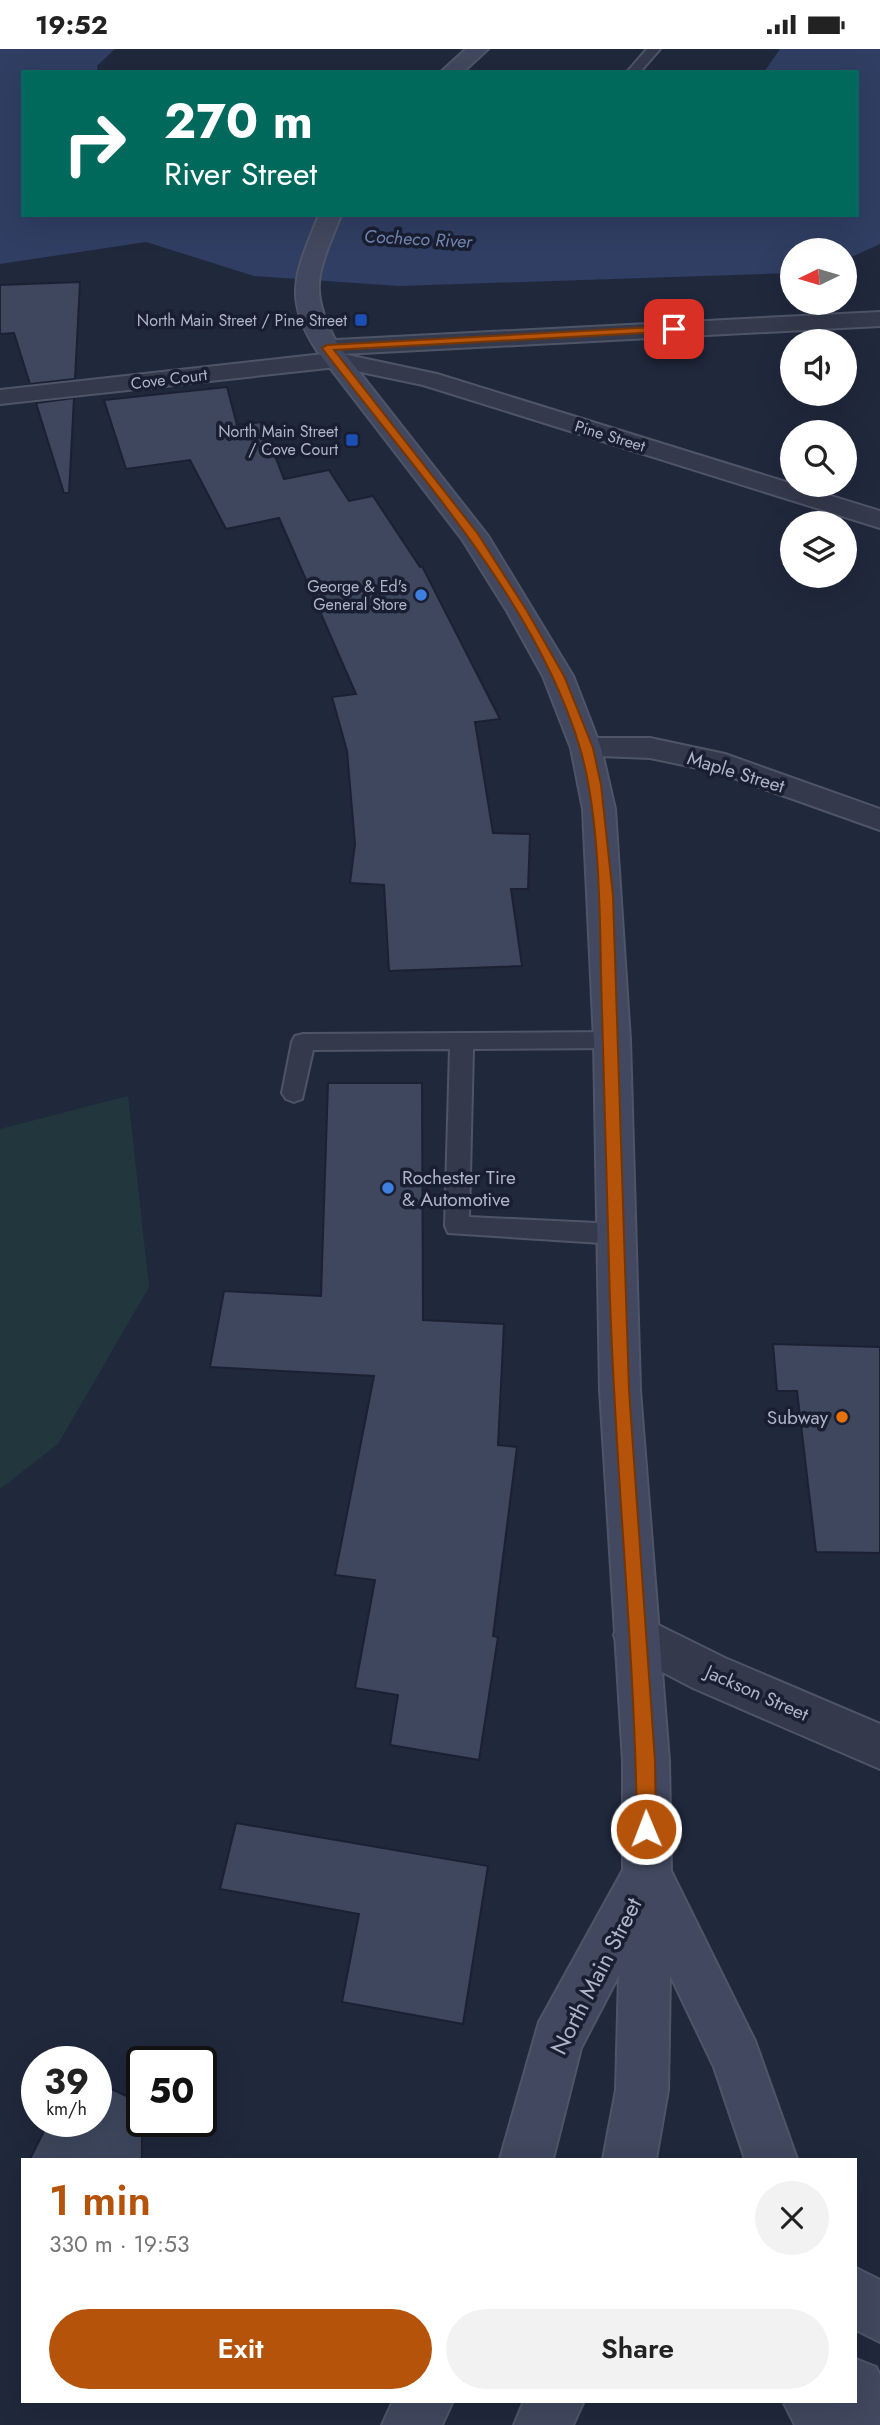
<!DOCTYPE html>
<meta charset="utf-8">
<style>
body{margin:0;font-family:Jost,sans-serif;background:#f2f2f2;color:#222;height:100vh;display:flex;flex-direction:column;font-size:26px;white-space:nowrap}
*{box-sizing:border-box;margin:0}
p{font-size:23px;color:#767676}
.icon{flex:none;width:38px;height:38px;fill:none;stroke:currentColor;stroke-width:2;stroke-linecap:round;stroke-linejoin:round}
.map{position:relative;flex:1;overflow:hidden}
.details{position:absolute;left:21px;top:2109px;width:836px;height:245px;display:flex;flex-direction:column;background:#fff;border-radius:0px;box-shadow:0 7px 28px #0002}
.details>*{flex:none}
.top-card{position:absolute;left:21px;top:21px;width:838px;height:147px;border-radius:0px;box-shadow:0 7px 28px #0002;background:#00695c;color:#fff;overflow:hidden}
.needle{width:46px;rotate:265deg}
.tools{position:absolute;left:780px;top:189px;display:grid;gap:14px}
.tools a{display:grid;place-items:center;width:77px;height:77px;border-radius:50%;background:#fff;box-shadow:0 7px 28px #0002;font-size:35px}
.speed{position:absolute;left:21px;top:1997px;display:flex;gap:14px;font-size:35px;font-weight:700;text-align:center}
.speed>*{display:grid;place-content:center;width:91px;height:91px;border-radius:50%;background:#fff;box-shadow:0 7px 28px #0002;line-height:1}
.speed small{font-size:18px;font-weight:400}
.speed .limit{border:4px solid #111;border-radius:10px;background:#fff;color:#111}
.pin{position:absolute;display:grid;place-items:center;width:60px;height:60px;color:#fff;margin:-30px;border-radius:14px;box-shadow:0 4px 10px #0006}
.me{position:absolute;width:77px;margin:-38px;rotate:359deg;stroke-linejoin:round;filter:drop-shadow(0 0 5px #0008)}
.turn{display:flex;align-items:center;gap:24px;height:147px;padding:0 28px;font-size:32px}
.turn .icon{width:91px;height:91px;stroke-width:2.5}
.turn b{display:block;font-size:49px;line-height:60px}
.round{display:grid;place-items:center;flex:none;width:74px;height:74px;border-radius:37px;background:#f2f2f2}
.summary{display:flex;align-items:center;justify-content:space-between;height:119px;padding:0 28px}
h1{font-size:42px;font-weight:600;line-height:52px;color:#b45309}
.button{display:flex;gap:14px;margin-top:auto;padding:14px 28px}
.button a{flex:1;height:80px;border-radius:42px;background:#b45309;color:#fff;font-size:28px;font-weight:600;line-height:80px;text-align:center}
.button a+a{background:#f2f2f2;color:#222}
.status{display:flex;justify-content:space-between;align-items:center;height:49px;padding:0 35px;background:#fff;direction:ltr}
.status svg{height:19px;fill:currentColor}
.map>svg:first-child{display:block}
</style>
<div class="status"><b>19:52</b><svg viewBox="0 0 49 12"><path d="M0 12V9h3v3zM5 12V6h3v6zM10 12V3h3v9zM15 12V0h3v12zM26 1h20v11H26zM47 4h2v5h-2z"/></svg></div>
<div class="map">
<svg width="880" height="2376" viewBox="0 0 880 2376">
<rect width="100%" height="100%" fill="#20283c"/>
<!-- green -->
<polygon fill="#22363d" points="128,1047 149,1238 58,1395 0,1440 0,1080"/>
<!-- water -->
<polygon fill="#303e63" points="0,0 115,0 97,17 98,23 23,23 23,166 858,166 858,23 764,23 780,0 880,0 880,195 845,211 845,201 793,201 793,224 399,237 254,227 146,193 0,215"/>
<!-- building -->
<g fill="#3e475e" stroke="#1b2133" stroke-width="2">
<polygon points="80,233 75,330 30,335 14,284 0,285 0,236"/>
<polygon points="227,338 237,376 262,373 284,430 329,421 349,452 373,447 420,518 422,517 500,670 475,673 493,784 530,785 528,840 511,840 522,917 389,922 384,836 350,834 355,795 347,702 332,648 356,645 279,469 226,480 190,411 126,420 104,351"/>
<polygon points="74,349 69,444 64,444 36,354"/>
<polygon points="328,1034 422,1034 423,1271 504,1275 498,1396 517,1398 493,1587 498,1588 479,1711 390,1696 398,1646 355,1639 375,1531 335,1526 374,1327 210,1318 224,1242 321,1247"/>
<polygon points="773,1295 880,1298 880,1504 816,1503 797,1342 777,1342"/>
<polygon points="236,1774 488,1817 463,1975 342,1953 359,1865 220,1840"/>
<polygon points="96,2033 142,2054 142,2110 30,2110 49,2072 96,2072"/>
</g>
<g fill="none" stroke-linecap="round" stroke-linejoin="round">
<!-- service casing -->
<g stroke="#4e5567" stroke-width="4">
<g id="service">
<polygon points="647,0 660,0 640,23 627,23"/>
<polygon points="612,983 620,985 623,991 620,997 612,999 473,1000 469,1168 617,1175 626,1178 629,1185 626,1192 617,1195 448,1184 445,1177 450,1000 313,1001 302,1050 294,1053 286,1050 282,1044 292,993 295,987 303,985"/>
</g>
</g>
<!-- minor casing -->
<g stroke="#4e5567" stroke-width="4">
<g id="minor">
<polygon points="880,263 880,277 343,305 437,325 880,462 880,479 423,336 337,318 0,355 0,341 332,304 324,298 327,293 336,291"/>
<polygon points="586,689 650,689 725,705 880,760 880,781 717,723 650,709 575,706 571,699 575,692"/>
<polygon points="636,1565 725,1609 880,1675 880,1720 693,1639 620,1601 614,1586 620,1571"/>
</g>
</g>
<!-- secondary casing -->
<g stroke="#4e5567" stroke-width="4">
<g id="secondary">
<polygon points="466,0 488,0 463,23 441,23"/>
<path d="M319,166H341C319,223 306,239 338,296L488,487L573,627L601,699L615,760L630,991L640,1341L669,1712L671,1822L755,1992L797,2110H745L714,2018L670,1926L668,2041L656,2110H603L616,2041L619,1926L581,1999L553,2110H500L539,1973L623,1821V1712L600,1341L594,991L583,760L571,699L543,627L507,562L462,490L318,303C281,249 297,221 319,166Z"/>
<polygon points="856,2219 880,2231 880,2293 856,2281"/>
<polygon points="856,2310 876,2318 880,2327 880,2376 795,2376 783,2352 856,2352"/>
<polygon points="393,2352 453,2352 442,2376 382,2376"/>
<polygon points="524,2352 584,2352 573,2376 514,2376"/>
</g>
</g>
<!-- service -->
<use href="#service" fill="#343a4c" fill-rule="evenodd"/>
<!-- minor -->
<use href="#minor" fill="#343a4c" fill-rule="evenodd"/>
<!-- secondary -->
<use href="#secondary" fill="#41485f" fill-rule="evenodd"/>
</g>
<!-- route -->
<path fill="#b45309" stroke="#753606" stroke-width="2" d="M674,277L678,282L334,301L478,485L527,562L564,627L593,699L601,736L613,847L629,1341L655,1712L656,1780L653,1787L646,1790L639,1787L637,1780C635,1592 613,1404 609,1216C606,1119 604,1022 601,925C600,857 599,764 580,699C536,551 413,420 322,299L327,296Z"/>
<!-- markers -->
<g fill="#1a4fb4" stroke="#191f31" stroke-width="2.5">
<rect x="354" y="264" width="14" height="14" rx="3.5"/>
<rect x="345" y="384" width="14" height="14" rx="3.5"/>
</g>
<g fill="#3f7fe0" stroke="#191f31" stroke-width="2.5">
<circle cx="421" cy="546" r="7"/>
<circle cx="388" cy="1139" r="7"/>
</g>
<circle fill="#e8710a" stroke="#191f31" stroke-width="2.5" cx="842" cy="1368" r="7"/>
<g text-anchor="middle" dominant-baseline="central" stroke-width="7" stroke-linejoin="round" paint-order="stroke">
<!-- far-poi labels -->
<g font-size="16" fill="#aeb5c8" stroke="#191f31" text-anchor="end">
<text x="347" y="271">North Main Street / Pine Street</text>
<text x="338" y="382">North Main Street<tspan x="338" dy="18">/ Cove Court</tspan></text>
<text x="407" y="537">George &amp; Ed's<tspan x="407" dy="18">General Store</tspan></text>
</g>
<!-- far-street labels -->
<g font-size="16" fill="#aeb5c8" stroke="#191f31">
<text transform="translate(169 330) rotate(-7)">Cove Court</text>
<text transform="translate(610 387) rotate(17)">Pine Street</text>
</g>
<!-- far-water labels -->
<g font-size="18" font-style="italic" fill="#7486b3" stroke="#191f31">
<text transform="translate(418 190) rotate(3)">Cocheco River</text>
</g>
<!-- street labels -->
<g font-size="19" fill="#aeb5c8" stroke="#191f31">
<text transform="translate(736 723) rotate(17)">Maple Street</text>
<text transform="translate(757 1644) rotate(24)">Jackson Street</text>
</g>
<!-- poi labels -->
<g font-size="19" fill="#aeb5c8" stroke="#191f31" text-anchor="start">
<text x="402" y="1128">Rochester Tire<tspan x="402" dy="22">&amp; Automotive</tspan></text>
<text x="828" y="1368" text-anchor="end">Subway</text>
</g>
<!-- near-street labels -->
<g font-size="23" fill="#aeb5c8" stroke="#191f31">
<text transform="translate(596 1927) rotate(-63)">North Main Street</text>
</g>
</g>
</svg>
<div class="tools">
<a><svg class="needle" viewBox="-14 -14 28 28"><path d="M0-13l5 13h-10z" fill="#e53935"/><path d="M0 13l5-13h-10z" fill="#767676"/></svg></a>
<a><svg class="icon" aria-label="sound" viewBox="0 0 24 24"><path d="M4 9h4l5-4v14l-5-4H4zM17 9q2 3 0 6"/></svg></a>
<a><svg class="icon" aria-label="search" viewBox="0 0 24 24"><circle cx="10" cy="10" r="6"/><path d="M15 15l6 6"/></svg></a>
<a><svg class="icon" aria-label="layers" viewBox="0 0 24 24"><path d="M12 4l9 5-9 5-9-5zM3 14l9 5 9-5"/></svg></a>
</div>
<div class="speed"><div>39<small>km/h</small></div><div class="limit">50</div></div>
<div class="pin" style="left:674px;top:280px;background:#d93025"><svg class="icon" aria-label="arrive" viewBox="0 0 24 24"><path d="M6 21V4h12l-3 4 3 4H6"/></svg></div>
<svg class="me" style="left:646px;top:1780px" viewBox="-20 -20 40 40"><circle r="17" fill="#b45309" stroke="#fff" stroke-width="3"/><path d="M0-11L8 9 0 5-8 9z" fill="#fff"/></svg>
<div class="top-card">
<div class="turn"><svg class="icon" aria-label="right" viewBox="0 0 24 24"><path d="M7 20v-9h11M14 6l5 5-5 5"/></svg><div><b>270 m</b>River Street</div></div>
</div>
<section class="details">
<div class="summary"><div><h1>1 min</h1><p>330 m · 19:53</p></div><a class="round"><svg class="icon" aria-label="close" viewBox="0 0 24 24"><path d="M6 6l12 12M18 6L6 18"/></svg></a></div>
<div class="button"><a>Exit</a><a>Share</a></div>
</section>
</div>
